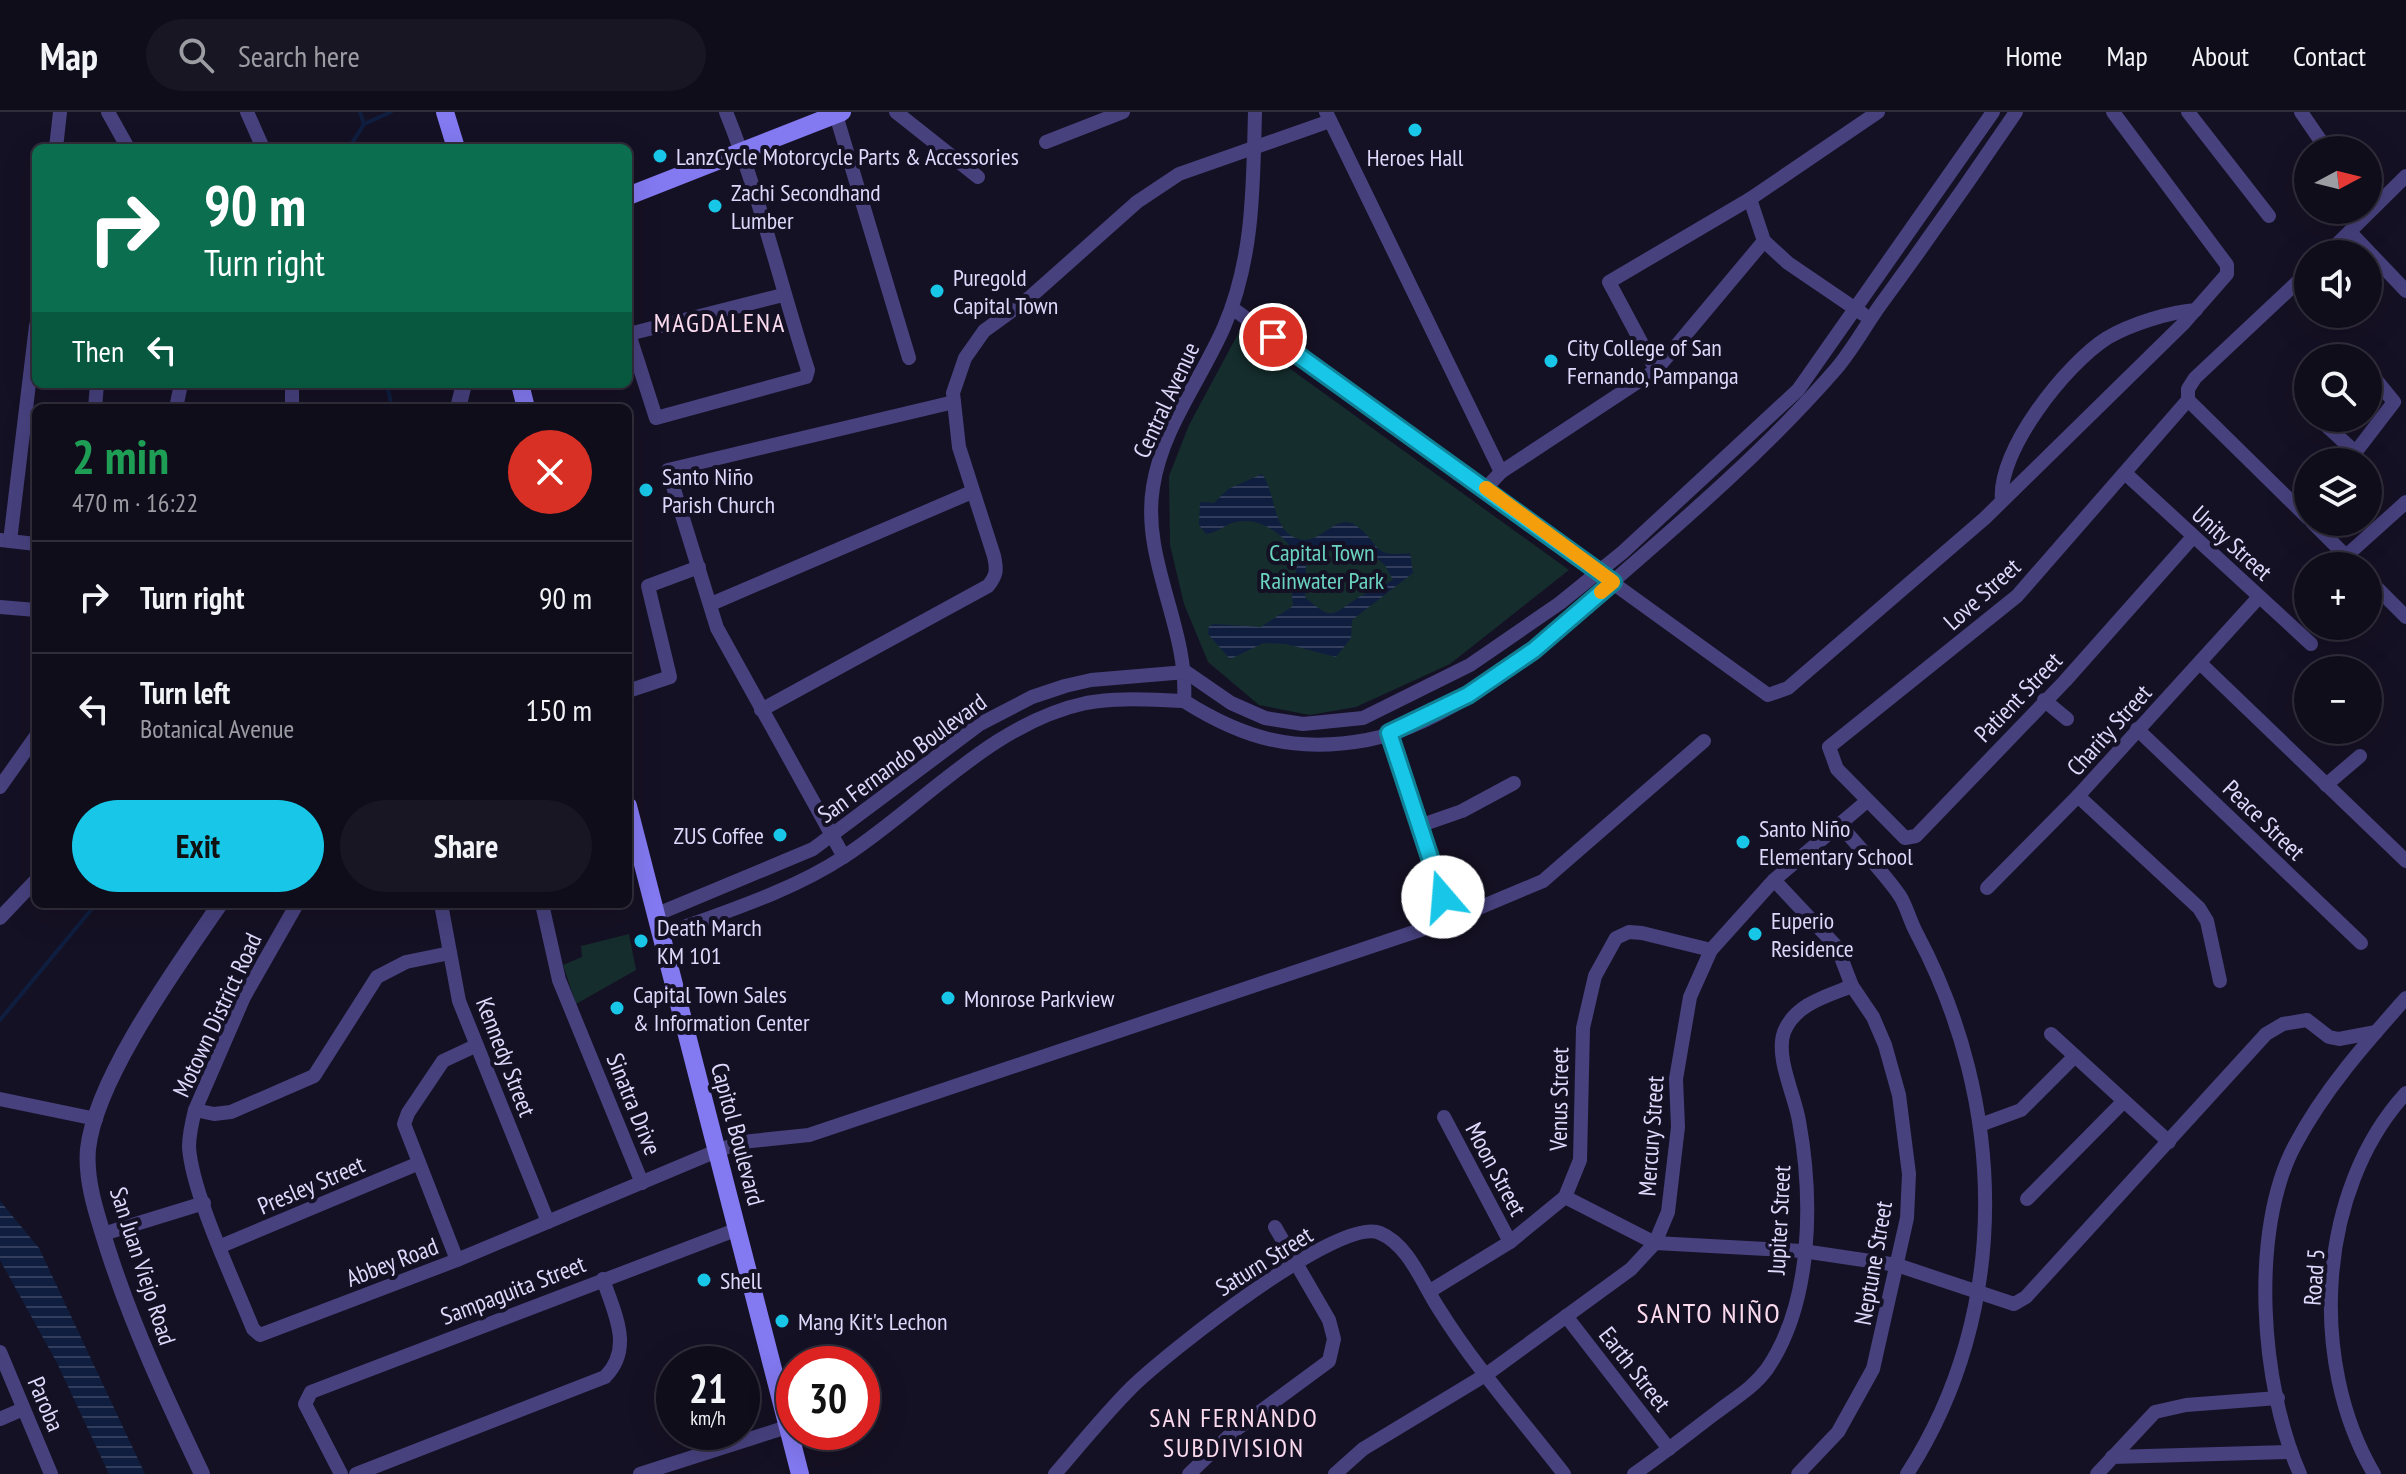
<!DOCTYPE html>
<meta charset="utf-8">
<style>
body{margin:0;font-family:"PT Sans Narrow",sans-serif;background:#191624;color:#f1f3f6;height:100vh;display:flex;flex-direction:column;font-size:30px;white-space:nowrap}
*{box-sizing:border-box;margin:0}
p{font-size:26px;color:#9c9ca3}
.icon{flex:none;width:44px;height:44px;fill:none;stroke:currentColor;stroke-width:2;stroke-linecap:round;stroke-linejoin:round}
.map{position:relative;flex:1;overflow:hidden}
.drawer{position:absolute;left:32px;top:292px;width:600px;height:504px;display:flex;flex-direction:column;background:#100d1b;border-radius:12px;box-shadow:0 8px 32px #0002,0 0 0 2px #302d3a}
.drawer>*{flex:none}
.hud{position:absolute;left:32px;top:32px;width:600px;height:244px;border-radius:12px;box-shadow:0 8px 32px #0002,0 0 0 2px #302d3a;background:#0b6e4f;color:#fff;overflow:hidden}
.needle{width:52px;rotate:83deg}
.buttons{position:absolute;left:2294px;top:24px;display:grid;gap:16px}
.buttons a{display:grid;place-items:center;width:88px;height:88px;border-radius:50%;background:#100d1b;box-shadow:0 8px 32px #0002,0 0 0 2px #302d3a;font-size:40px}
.speed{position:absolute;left:656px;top:1234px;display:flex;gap:16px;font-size:40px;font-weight:700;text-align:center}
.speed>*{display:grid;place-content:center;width:104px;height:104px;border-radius:50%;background:#100d1b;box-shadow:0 8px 32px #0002,0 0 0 2px #302d3a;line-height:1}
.speed small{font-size:20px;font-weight:400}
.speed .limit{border:12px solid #d22;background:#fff;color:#111}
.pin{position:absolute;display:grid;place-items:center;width:68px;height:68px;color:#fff;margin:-34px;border:4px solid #fff;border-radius:50%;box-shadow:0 2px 8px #0007}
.me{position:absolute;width:88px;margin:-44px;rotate:342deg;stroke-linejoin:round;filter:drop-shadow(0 0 6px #0008)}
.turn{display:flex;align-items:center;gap:28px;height:168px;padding:0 40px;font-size:36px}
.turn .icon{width:104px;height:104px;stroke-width:2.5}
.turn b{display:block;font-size:56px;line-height:68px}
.then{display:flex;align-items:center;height:76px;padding:0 40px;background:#0003;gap:16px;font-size:30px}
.round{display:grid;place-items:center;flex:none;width:84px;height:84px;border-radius:42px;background:#191624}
.headline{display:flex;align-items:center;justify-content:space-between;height:136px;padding:0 40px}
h1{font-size:48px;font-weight:600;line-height:60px;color:#1e9e55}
.primary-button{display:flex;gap:16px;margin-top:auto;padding:16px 40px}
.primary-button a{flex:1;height:92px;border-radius:48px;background:#18c6e7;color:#111;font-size:32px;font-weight:600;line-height:92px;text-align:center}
.primary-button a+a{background:#191624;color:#f1f3f6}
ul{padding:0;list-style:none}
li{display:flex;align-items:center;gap:24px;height:112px;padding:0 40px;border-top:2px solid #302d3a}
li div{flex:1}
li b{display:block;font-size:30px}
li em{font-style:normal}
header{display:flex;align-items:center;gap:48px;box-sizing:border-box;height:112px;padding:0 40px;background:#100d1b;border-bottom:2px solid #302d3a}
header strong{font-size:38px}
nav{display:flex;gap:44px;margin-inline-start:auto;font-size:28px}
.search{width:560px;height:72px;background:#191624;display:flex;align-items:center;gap:20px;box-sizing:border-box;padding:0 28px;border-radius:44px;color:#9c9ca3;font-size:30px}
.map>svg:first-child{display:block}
</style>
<header>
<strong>Map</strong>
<div class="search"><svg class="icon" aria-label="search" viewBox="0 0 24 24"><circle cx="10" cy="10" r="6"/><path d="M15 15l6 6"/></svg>Search here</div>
<nav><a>Home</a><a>Map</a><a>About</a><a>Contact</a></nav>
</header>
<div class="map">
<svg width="2406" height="1362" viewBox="0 0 2406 1362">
<defs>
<pattern id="water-rules" width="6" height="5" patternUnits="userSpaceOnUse" patternTransform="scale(2)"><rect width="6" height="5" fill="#0f1e3f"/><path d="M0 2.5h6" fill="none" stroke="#323e5c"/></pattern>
</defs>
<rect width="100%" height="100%" fill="#151124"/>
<!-- green -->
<g fill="#152d2d">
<polygon points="1239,220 1569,458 1450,552 1356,595 1310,603 1259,593 1208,550 1184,492 1170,433 1169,364 1189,313"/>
<polygon points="629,822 636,858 576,892 563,853 582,845 581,834"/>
</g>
<!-- water -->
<g fill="url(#water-rules)" fill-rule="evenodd">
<path d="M1262,362C1277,382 1271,423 1303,428C1322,430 1337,401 1355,413C1382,431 1369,446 1410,441L1413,461L1352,508L1351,526L1336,545L1286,532L1264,531L1230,547L1208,522L1209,514L1214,512L1261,515L1293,494L1292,483L1298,448C1289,426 1262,404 1236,410C1225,412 1218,421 1206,422L1199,413L1200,390L1214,391L1228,377ZM1327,438L1344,443L1370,441L1385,453L1393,468C1382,475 1370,479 1359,485C1332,502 1334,511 1305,485L1306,453L1314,439Z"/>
<polygon points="0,1089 39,1136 145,1362 109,1362 57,1251 0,1148"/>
</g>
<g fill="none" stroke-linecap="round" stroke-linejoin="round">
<!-- stream -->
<g stroke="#0f1e3f" stroke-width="4">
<polyline points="364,12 391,0"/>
<polyline points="349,36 364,12 360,0"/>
<polyline points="387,272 392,296"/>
<polyline points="0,908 96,792"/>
</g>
<!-- minor -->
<g stroke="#47417e" stroke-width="14">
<polyline points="108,0 128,36"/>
<polyline points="247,0 263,36"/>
<polyline points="896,0 978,65"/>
<polyline points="1326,0 1501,360"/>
<polyline points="2188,0 2269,104"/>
<polyline points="2301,0 2327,38"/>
<polyline points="836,3 909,246"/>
<polyline points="1046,30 1123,0"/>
<polyline points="56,36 60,0"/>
<polyline points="1750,87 1764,129 1788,151 1863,202"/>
<polyline points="2350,120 2406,179"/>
<polyline points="2327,142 2406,64"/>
<polyline points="1232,196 1768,583 1788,576 1985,406 2184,211 2227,162 2227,153 2113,0"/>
<path d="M628,219L656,306L806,265L808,258C780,171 760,84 726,0"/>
<polyline points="629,222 783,183"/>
<polyline points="2336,246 2346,238 2356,246"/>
<polyline points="1656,258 1609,170 1750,87 1878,0"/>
<polyline points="2308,274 2300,285 2308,296"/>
<polyline points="2188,288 2017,484 1829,635 1837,657 1905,726 1916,724 2065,569 2192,426"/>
<polyline points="2188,288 2188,277 2195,266 2308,160"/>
<polyline points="2188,288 2308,406"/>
<polyline points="95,296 97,272"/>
<polyline points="176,296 181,272"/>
<polyline points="292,296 292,272"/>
<polyline points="2318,306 2354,339"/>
<polyline points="2348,350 2394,290 2368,258"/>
<polyline points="2125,361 2311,532"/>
<polyline points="1486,376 1501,360 1656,258 1764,129"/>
<path d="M2002,388C1997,339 2066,252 2107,226C2131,212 2169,200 2196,198"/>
<polyline points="2312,410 2356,454"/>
<polyline points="0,428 36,432"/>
<polyline points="10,429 36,214"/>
<polyline points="2346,444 2406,390"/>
<polyline points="2368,467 2406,505"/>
<polyline points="711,492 972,380"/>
<polyline points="2368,494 2382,482"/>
<polyline points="0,495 36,498"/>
<polyline points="2200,551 2406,749"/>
<polyline points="628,579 670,565 648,474 699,455"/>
<polyline points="2044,588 2067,607"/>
<path d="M1184,589C1244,627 1295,641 1367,628C1451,612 1533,539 1595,485C1679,412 1763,341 1836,257C1853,237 1865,214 1881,192C1927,129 1972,65 2016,0"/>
<path d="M1184,589C1189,516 1141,448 1153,375C1162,316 1201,268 1224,215C1254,146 1253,73 1255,0"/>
<path d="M761,598L988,474C997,463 997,458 994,444L959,335L953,281L965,246L984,219L1028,187L1137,90L1179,62L1330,9"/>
<polyline points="2137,617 2361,831"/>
<polyline points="1389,621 1450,808"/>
<polyline points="2326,673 2360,644"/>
<polyline points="0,675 36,624"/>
<polyline points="2078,684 2199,796 2207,809 2220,869"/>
<polyline points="1419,714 1462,699 1514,671"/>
<path d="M1841,714C1860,737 1883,759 1900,784C1907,795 1910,810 1917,822C2006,990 2013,1198 1907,1362"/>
<polyline points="844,745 717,516 668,358 954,290"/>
<polyline points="1774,768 1837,835 1852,874 1873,905 1885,933 1899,983 1909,1062 1907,1106 1873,1257 1838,1320 1798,1362"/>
<polyline points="1987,776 2078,684 2259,485"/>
<path d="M297,792L244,885L195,998C192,1010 189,1023 189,1035C192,1082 235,1171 253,1217L260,1223L457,1148L719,1038L742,1030L809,1023L1450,808L1543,769L1704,629"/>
<polyline points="441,792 459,889 548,1110"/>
<polyline points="542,792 559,868 642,1071"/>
<polyline points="655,803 813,737 980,612 1032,585 1065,574 1091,568 1186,560 1231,591 1265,606 1303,612 1363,606 1470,553 1560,491 1623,440 1798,278 1993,0"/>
<polyline points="0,806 36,768"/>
<path d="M660,824C721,801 791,780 845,744C923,693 992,611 1086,591C1118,585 1151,588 1184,589"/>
<polyline points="2051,922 2169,1030"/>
<polyline points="0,987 96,1007"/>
<polyline points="195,998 214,1002 231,1000 314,964 377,865 406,850 450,841"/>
<polyline points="1444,1005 1510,1130"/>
<polyline points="1980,1013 2021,998 2075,944"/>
<polyline points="1565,1085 1655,1131 1803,1139 1897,1153 2014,1192 2026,1185 2266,922 2283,912 2307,908 2329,925 2339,927 2376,920"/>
<polyline points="2027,1087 2122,991"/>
<polyline points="103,1122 204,1091"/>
<polyline points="221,1134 417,1052"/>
<polyline points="457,1148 404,1012 408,1001 443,949 475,934"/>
<polyline points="1430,1179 1510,1130 1565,1085 1580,1048 1583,916 1595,864 1616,826 1629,820 1642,821 1711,838"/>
<polyline points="1566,1204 1669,1337"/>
<polyline points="0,1240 51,1362"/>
<polyline points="0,1307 23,1297"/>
<polyline points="2112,1345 2290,1340"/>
<polyline points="341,1362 305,1292 311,1280 738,1117"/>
<path d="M356,1362L605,1265C634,1236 614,1201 603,1167"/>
<polyline points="640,1362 787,1315"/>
<path d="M1055,1362C1080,1333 1105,1302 1132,1275C1165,1243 1339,1103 1380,1121C1409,1133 1423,1173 1439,1197C1475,1255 1522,1308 1564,1362"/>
<polyline points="1189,1362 1234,1319 1329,1249 1334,1227 1329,1208 1275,1115"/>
<polyline points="1335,1362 1363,1337 1487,1262 1631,1157 1655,1131 1668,1100 1678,1015 1676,967 1690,885 1711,838 1774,768 1867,689"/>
<path d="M1634,1362C1663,1342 1689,1321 1717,1300C1735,1286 1753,1276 1767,1257C1813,1190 1813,1086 1799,1009C1795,984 1775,945 1784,920C1795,892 1827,884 1852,874"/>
<polyline points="2097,1362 2155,1300 2186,1293 2278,1286"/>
<path d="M2300,1362C2261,1275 2249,1119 2295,1033C2324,978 2365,932 2406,886"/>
<path d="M2374,1362C2308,1250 2317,1078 2406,981"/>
</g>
<!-- tertiary -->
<g stroke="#47417e" stroke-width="16">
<polyline points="458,296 464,272"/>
<path d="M202,1362C167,1288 133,1216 108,1138C98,1106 85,1070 88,1037C96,965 179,852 220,792"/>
</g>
<!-- secondary -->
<g stroke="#8379f1" stroke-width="18">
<polyline points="445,0 456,36"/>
<polyline points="628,84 842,0"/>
<polyline points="520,272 526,296"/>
<polyline points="628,694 800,1362"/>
</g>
</g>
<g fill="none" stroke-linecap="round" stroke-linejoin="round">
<!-- route casing -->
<g stroke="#108196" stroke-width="20">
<polyline id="route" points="1273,225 1613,470 1534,538 1468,583 1389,621 1443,785"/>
</g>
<!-- route -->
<use href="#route" stroke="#18c6e7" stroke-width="14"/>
<!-- slow -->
<polyline stroke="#f59e0b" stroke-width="14" points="1486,376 1613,470 1601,480"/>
</g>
<!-- markers -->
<g fill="#18c6e7" stroke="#151124" stroke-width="3">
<circle cx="1415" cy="18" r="8"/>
<circle cx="660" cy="44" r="8"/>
<circle cx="715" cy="94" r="8"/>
<circle cx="937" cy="179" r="8"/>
<circle cx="1551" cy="249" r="8"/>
<circle cx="646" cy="378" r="8"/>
<circle cx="780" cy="723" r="8"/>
<circle cx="1743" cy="730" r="8"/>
<circle cx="1755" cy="822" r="8"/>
<circle cx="641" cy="829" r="8"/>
<circle cx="948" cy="886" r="8"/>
<circle cx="617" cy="896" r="8"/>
<circle cx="704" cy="1168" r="8"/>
<circle cx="782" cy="1209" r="8"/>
</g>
<g text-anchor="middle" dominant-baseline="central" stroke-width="8" stroke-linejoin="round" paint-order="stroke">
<!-- poi labels -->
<g font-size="24" fill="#ded8fb" stroke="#151124" text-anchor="start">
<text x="676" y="44">LanzCycle Motorcycle Parts &amp; Accessories</text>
<text x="1415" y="45" text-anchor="middle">Heroes Hall</text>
<text x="731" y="80">Zachi Secondhand<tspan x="731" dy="28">Lumber</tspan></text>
<text x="953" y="165">Puregold<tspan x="953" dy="28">Capital Town</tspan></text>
<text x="1567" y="235">City College of San<tspan x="1567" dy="28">Fernando, Pampanga</tspan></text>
<text x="662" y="364">Santo Niño<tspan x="662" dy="28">Parish Church</tspan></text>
<text x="1759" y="716">Santo Niño<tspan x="1759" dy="28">Elementary School</tspan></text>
<text x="764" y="723" text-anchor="end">ZUS Coffee</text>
<text x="1771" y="808">Euperio<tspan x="1771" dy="28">Residence</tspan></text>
<text x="657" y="815">Death March<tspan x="657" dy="28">KM 101</tspan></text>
<text x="633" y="882">Capital Town Sales<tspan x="633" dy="28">&amp; Information Center</tspan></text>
<text x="964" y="886">Monrose Parkview</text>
<text x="720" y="1168">Shell</text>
<text x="798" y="1209">Mang Kit's Lechon</text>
</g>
<!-- street labels -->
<g font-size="24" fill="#ded8fb" stroke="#151124">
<text transform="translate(1166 288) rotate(-65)">Central Avenue</text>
<text transform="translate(2232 431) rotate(42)">Unity Street</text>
<text transform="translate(1982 482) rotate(-42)">Love Street</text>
<text transform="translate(2018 585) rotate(-46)">Patient Street</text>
<text transform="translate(2109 618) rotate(-48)">Charity Street</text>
<text transform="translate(902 646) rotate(-36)">San Fernando Boulevard</text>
<text transform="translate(2264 708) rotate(44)">Peace Street</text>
<text transform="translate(217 903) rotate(-65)">Motown District Road</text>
<text transform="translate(506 945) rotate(69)">Kennedy Street</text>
<text transform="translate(1559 987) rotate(-89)">Venus Street</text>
<text transform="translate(634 992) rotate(68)">Sinatra Drive</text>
<text transform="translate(738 1022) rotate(75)">Capitol Boulevard</text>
<text transform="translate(1651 1024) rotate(-86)">Mercury Street</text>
<text transform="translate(1496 1057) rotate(62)">Moon Street</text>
<text transform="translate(311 1073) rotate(-23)">Presley Street</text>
<text transform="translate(1779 1108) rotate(-87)">Jupiter Street</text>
<text transform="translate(1264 1149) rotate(-32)">Saturn Street</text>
<text transform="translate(392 1150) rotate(-21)">Abbey Road</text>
<text transform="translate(1873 1151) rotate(-80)">Neptune Street</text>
<text transform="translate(143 1154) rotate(72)">San Juan Viejo Road</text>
<text transform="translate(2314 1165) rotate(-86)">Road 5</text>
<text transform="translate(513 1178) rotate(-21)">Sampaguita Street</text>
<text transform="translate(1635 1257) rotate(52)">Earth Street</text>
<text transform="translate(46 1292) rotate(67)">Paroba</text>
</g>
<!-- park labels -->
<g font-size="24" fill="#6bd4c0" stroke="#151124">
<text x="1322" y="440">Capital Town<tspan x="1322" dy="28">Rainwater Park</tspan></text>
</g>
<!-- neighbourhood labels -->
<g font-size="26" letter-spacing="2" fill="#fbdaed" stroke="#151124">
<text x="720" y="210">MAGDALENA</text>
<text x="1234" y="1305">SAN FERNANDO<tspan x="1234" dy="30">SUBDIVISION</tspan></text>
</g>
<!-- quarter labels -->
<g font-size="28" letter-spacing="2" fill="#fbdaed" stroke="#151124">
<text x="1709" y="1200">SANTO NIÑO</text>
</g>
</g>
</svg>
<div class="buttons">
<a><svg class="needle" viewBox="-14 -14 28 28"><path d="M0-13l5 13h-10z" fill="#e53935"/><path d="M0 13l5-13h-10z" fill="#9c9ca3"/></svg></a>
<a><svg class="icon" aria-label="sound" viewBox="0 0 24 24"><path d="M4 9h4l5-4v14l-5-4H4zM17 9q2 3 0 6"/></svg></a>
<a><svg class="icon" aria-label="search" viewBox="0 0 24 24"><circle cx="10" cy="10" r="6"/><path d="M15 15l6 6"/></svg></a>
<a><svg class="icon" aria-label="layers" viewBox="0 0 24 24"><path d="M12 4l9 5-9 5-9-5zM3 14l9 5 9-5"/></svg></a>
<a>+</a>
<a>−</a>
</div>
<div class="speed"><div>21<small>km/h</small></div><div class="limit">30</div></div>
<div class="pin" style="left:1273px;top:225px;background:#d93025"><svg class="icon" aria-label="arrive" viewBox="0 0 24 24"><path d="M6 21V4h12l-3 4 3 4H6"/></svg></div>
<svg class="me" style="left:1443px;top:785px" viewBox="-20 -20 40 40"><circle r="19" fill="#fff"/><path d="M0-13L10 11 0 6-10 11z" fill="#18c6e7"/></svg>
<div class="hud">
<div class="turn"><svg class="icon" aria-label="right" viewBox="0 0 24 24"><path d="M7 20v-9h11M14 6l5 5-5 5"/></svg><div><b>90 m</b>Turn right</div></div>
<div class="then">Then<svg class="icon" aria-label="left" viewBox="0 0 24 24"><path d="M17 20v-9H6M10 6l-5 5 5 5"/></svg></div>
</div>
<section class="drawer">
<div class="headline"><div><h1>2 min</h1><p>470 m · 16:22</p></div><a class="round" style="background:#d93025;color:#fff"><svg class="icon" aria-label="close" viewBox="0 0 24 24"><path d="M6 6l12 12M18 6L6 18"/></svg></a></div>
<ul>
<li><svg class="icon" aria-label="right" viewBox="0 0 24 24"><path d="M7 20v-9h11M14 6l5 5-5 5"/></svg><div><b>Turn right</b></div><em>90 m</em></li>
<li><svg class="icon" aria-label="left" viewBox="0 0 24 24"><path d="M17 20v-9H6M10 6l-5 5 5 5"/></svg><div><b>Turn left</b><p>Botanical Avenue</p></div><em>150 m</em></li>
</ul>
<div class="primary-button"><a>Exit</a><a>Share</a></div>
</section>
</div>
